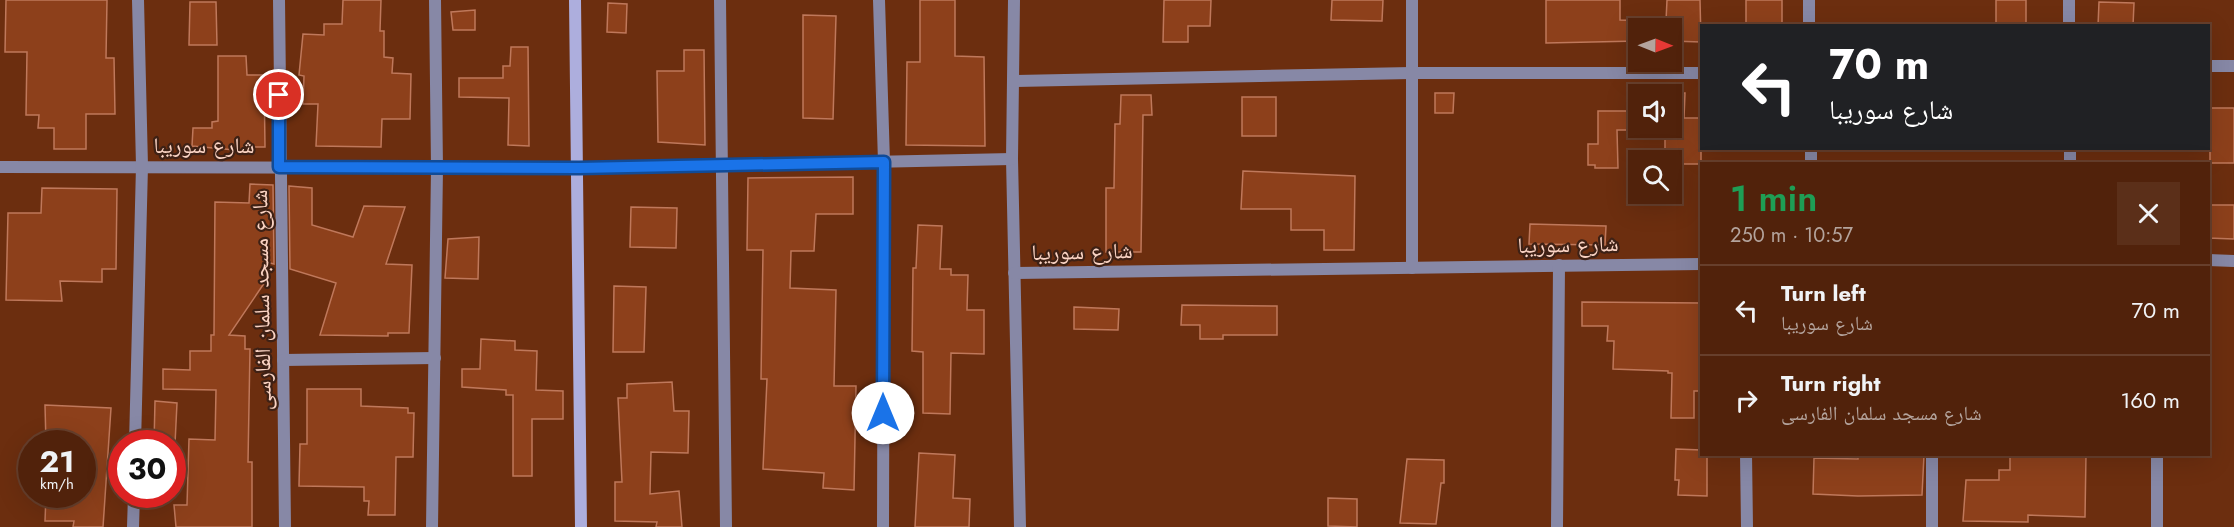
<!DOCTYPE html>
<meta charset="utf-8">
<style>
body{margin:0;font-family:Jost,"Noto Naskh Arabic",sans-serif;background:#5b2f19;color:#f1f3f6;height:100vh;display:flex;flex-direction:column;font-size:22px;white-space:nowrap}
*{box-sizing:border-box;margin:0}
p{font-size:20px;color:#b4a49d}
.icon{flex:none;width:33px;height:33px;fill:none;stroke:currentColor;stroke-width:2;stroke-linecap:round;stroke-linejoin:round}
.map{position:relative;flex:1;overflow:hidden}
.panel{position:absolute;left:1700px;top:162px;width:510px;height:294px;display:flex;flex-direction:column;background:#51220b;border-radius:0px;box-shadow:0 6px 24px #0002,0 0 0 2px #673f2c}
.panel>*{flex:none}
.top-card{position:absolute;left:1700px;top:24px;width:510px;height:126px;border-radius:0px;box-shadow:0 6px 24px #0002,0 0 0 2px #673f2c;background:#202124;color:#fff;overflow:hidden}
.needle{width:39px;rotate:91deg}
.tools{position:absolute;left:1628px;top:18px;display:grid;gap:12px}
.tools a{display:grid;place-items:center;width:54px;height:54px;border-radius:0px;background:#51220b;box-shadow:0 6px 24px #0002,0 0 0 2px #673f2c;font-size:30px}
.speed{position:absolute;left:18px;top:430px;display:flex;gap:12px;font-size:30px;font-weight:700;text-align:center}
.speed>*{display:grid;place-content:center;width:78px;height:78px;border-radius:50%;background:#51220b;box-shadow:0 6px 24px #0002,0 0 0 2px #673f2c;line-height:1}
.speed small{font-size:15px;font-weight:400}
.speed .limit{border:9px solid #d22;background:#fff;color:#111}
.pin{position:absolute;display:grid;place-items:center;width:51px;height:51px;color:#fff;margin:-26px;border:3px solid #fff;border-radius:50%;box-shadow:0 2px 6px #0007}
.me{position:absolute;width:66px;margin:-33px;rotate:0deg;stroke-linejoin:round;filter:drop-shadow(0 0 4px #0008)}
.turn{display:flex;align-items:center;gap:21px;height:126px;padding:0 30px;font-size:27px}
.turn .icon{width:78px;height:78px;stroke-width:2.5}
.turn b{display:block;font-size:42px;line-height:51px}
.round{display:grid;place-items:center;flex:none;width:63px;height:63px;border-radius:0px;background:#5b2f19}
.overview{display:flex;align-items:center;justify-content:space-between;height:102px;padding:0 30px}
h1{font-size:36px;font-weight:600;line-height:45px;color:#1e9e55}
ul{padding:0;list-style:none}
li{display:flex;align-items:center;gap:18px;height:90px;padding:0 30px;border-top:2px solid #673f2c}
li div{flex:1}
li b{display:block;font-size:22px}
li em{font-style:normal}
.map>svg:first-child{display:block}
</style>
<div class="map">
<svg width="2234" height="527" viewBox="0 0 2234 527">
<rect width="100%" height="100%" fill="#6c2e0f"/>
<!-- building -->
<g fill="#8d401b" stroke="#bf785b" stroke-width="1.5">
<polygon points="6,0 107,0 106,58 114,58 115,114 86,114 86,149 54,149 54,128 38,128 39,115 26,115 27,52 5,52"/>
<polygon points="343,0 381,0 380,31 384,31 384,57 393,58 392,73 411,74 410,119 382,119 381,147 316,146 318,104 303,104 304,76 299,75 303,34 324,35 324,24 342,24"/>
<polygon points="920,0 955,0 955,56 984,57 985,146 906,145 907,62 920,62"/>
<polygon points="1164,0 1211,0 1210,26 1188,26 1188,42 1163,42"/>
<polygon points="1332,0 1383,0 1382,21 1331,20"/>
<polygon points="1546,0 1620,0 1620,20 1666,21 1667,0 1700,0 1701,42 1671,41 1671,28 1638,28 1638,41 1546,43"/>
<rect x="1746" y="0" width="36" height="26"/>
<rect x="1996" y="0" width="30" height="26"/>
<polygon points="190,2 216,2 217,45 189,45"/>
<polygon points="2099,2 2134,3 2133,26 2098,26"/>
<polygon points="608,3 627,4 626,33 607,32"/>
<polygon points="475,10 475,30 453,30 451,12"/>
<polygon points="803,15 836,16 833,119 803,118"/>
<polygon points="511,47 528,47 529,146 508,145 509,98 459,97 459,78 503,78 503,66 510,66"/>
<polygon points="684,50 704,50 705,145 658,142 657,71 684,71"/>
<polygon points="218,56 246,56 247,75 264,75 265,147 245,147 245,151 192,146 193,128 212,128 212,122 218,121"/>
<polygon points="1435,93 1454,93 1453,113 1435,113"/>
<polygon points="1665,93 1685,93 1684,118 1701,118 1701,164 1671,164 1671,160 1665,160 1665,130 1617,130 1618,168 1595,168 1595,165 1588,165 1588,144 1598,144 1598,111 1638,111 1638,128 1671,128 1671,94"/>
<polygon points="1121,95 1151,95 1152,115 1143,115 1141,252 1106,252 1106,188 1114,188 1115,124 1120,124"/>
<rect x="1242" y="97" width="34" height="39"/>
<rect x="2210" y="108" width="24" height="55"/>
<polygon points="1243,171 1355,176 1354,250 1324,250 1324,230 1291,230 1291,209 1241,209"/>
<polygon points="853,177 853,214 816,214 814,251 791,251 790,288 836,290 834,386 856,386 854,490 823,488 824,473 763,469 767,379 761,379 763,250 747,250 748,178"/>
<polygon points="250,184 273,185 274,264 266,262 265,282 229,335 245,336 245,349 250,349 248,462 252,462 252,527 176,527 174,505 187,505 189,439 215,440 216,390 163,389 163,369 190,370 190,351 211,351 211,335 214,335 215,202 249,203"/>
<polygon points="289,186 312,188 312,225 353,237 364,206 405,207 386,264 412,265 409,333 388,333 388,336 320,335 336,283 290,269"/>
<polygon points="42,188 117,189 116,269 102,269 102,282 60,281 62,301 6,300 8,213 41,213"/>
<polygon points="2208,205 2234,205 2234,239 2208,238"/>
<polygon points="631,207 677,208 676,248 630,247"/>
<polygon points="1530,224 1606,226 1605,245 1529,244"/>
<polygon points="918,225 942,226 940,269 951,269 951,275 968,275 967,310 984,310 984,354 951,353 950,414 923,413 923,352 912,351 913,268 916,268"/>
<polygon points="479,237 478,279 445,278 448,239"/>
<polygon points="614,286 646,287 644,352 613,352"/>
<polygon points="1582,302 1701,303 1700,391 1694,391 1694,418 1671,418 1672,373 1668,373 1668,371 1613,369 1614,341 1607,341 1608,326 1582,326"/>
<polygon points="1182,305 1277,306 1277,335 1223,335 1223,339 1200,339 1200,325 1181,325"/>
<polygon points="1074,307 1119,309 1118,330 1074,329"/>
<polygon points="481,339 515,341 515,350 537,351 536,390 563,391 563,419 532,419 532,476 513,476 513,395 506,395 506,390 462,387 462,369 480,369"/>
<polygon points="672,382 674,411 689,411 688,453 651,452 650,494 679,491 682,527 656,527 657,522 615,521 615,482 622,482 618,398 627,398 627,384"/>
<polygon points="307,389 361,389 361,406 408,408 408,413 414,413 413,457 396,457 395,515 368,515 369,501 364,501 364,487 299,486 300,444 307,444"/>
<polygon points="155,401 177,403 175,444 154,444"/>
<polygon points="45,405 111,408 103,527 73,527 74,521 45,521 46,495 82,495 82,444 46,444"/>
<polygon points="1676,449 1701,450 1701,454 1707,454 1707,496 1678,495 1679,480 1675,480"/>
<polygon points="919,453 955,455 953,498 970,499 969,527 915,527"/>
<polygon points="2010,454 2086,454 2085,517 2028,515 2028,522 1963,521 1966,480 1999,480 1999,470 2010,470"/>
<polygon points="1924,455 1922,495 1858,496 1813,494 1814,458 1858,459 1858,456"/>
<polygon points="1407,459 1444,460 1444,483 1441,483 1436,524 1400,523"/>
<polygon points="1328,498 1357,499 1357,527 1328,526"/>
</g>
<g fill="none" stroke-linecap="round" stroke-linejoin="round">
<!-- street -->
<g stroke="#8788a6" stroke-width="12">
<polyline points="279,0 285,527"/>
<polyline points="720,0 726,527"/>
<polyline points="879,0 884,162 883,527"/>
<polyline points="1014,0 1012,159 1020,527"/>
<polyline points="1809,0 1809,26"/>
<polyline points="2069,0 2069,26"/>
<polyline points="2208,66 2234,66"/>
<polyline points="1013,81 1411,73 1701,73"/>
<polyline points="1811,148 1811,164"/>
<polyline points="2070,148 2070,164"/>
<polyline points="0,167 579,168 1012,159"/>
<polyline points="2208,260 2234,261"/>
<polyline points="1412,268 1412,0"/>
<polyline points="1014,273 1701,264"/>
<polyline points="283,360 435,358"/>
<polyline points="135,444 142,166 138,0"/>
<polyline points="1746,454 1747,527"/>
<polyline points="133,527 134,495"/>
<polyline points="432,527 437,168 435,0"/>
<polyline points="1557,527 1559,265"/>
<polyline points="1932,527 1932,454"/>
<polyline points="2157,527 2157,454"/>
</g>
<!-- secondary -->
<polyline stroke="#adaedd" stroke-width="12" points="575,0 581,527"/>
</g>
<g fill="none" stroke-linecap="round" stroke-linejoin="round">
<!-- route casing -->
<g stroke="#114b97" stroke-width="15">
<polyline id="route" points="279,95 279,167 579,168 884,162 883,413"/>
</g>
<!-- route -->
<use href="#route" stroke="#1a73e8" stroke-width="10"/>
</g>
<g text-anchor="middle" dominant-baseline="central" stroke-width="4.5" stroke-linejoin="round" paint-order="stroke">
<!-- street labels -->
<g font-size="22" fill="#fbd4c4" stroke="#3e2115">
<text x="204" y="145">شارع سوريبا</text>
<text transform="translate(1568 244) rotate(-1)">شارع سوريبا</text>
<text transform="translate(1082 251) rotate(-1)">شارع سوريبا</text>
<text transform="translate(261 300) rotate(-91)">شارع مسجد سلمان الفارسى</text>
</g>
</g>
</svg>
<div class="tools">
<a><svg class="needle" viewBox="-14 -14 28 28"><path d="M0-13l5 13h-10z" fill="#e53935"/><path d="M0 13l5-13h-10z" fill="#b4a49d"/></svg></a>
<a><svg class="icon" aria-label="sound" viewBox="0 0 24 24"><path d="M4 9h4l5-4v14l-5-4H4zM17 9q2 3 0 6"/></svg></a>
<a><svg class="icon" aria-label="search" viewBox="0 0 24 24"><circle cx="10" cy="10" r="6"/><path d="M15 15l6 6"/></svg></a>
</div>
<div class="speed"><div>21<small>km/h</small></div><div class="limit">30</div></div>
<div class="pin" style="left:279px;top:95px;background:#d93025"><svg class="icon" aria-label="arrive" viewBox="0 0 24 24"><path d="M6 21V4h12l-3 4 3 4H6"/></svg></div>
<svg class="me" style="left:883px;top:413px" viewBox="-20 -20 40 40"><circle r="19" fill="#fff"/><path d="M0-13L10 11 0 6-10 11z" fill="#1a73e8"/></svg>
<div class="top-card">
<div class="turn"><svg class="icon" aria-label="left" viewBox="0 0 24 24"><path d="M17 20v-9H6M10 6l-5 5 5 5"/></svg><div><b>70 m</b>شارع سوريبا</div></div>
</div>
<section class="panel">
<div class="overview"><div><h1>1 min</h1><p>250 m · 10:57</p></div><a class="round"><svg class="icon" aria-label="close" viewBox="0 0 24 24"><path d="M6 6l12 12M18 6L6 18"/></svg></a></div>
<ul>
<li><svg class="icon" aria-label="left" viewBox="0 0 24 24"><path d="M17 20v-9H6M10 6l-5 5 5 5"/></svg><div><b>Turn left</b><p>شارع سوريبا</p></div><em>70 m</em></li>
<li><svg class="icon" aria-label="right" viewBox="0 0 24 24"><path d="M7 20v-9h11M14 6l5 5-5 5"/></svg><div><b>Turn right</b><p>شارع مسجد سلمان الفارسى</p></div><em>160 m</em></li>
</ul>
</section>
</div>
